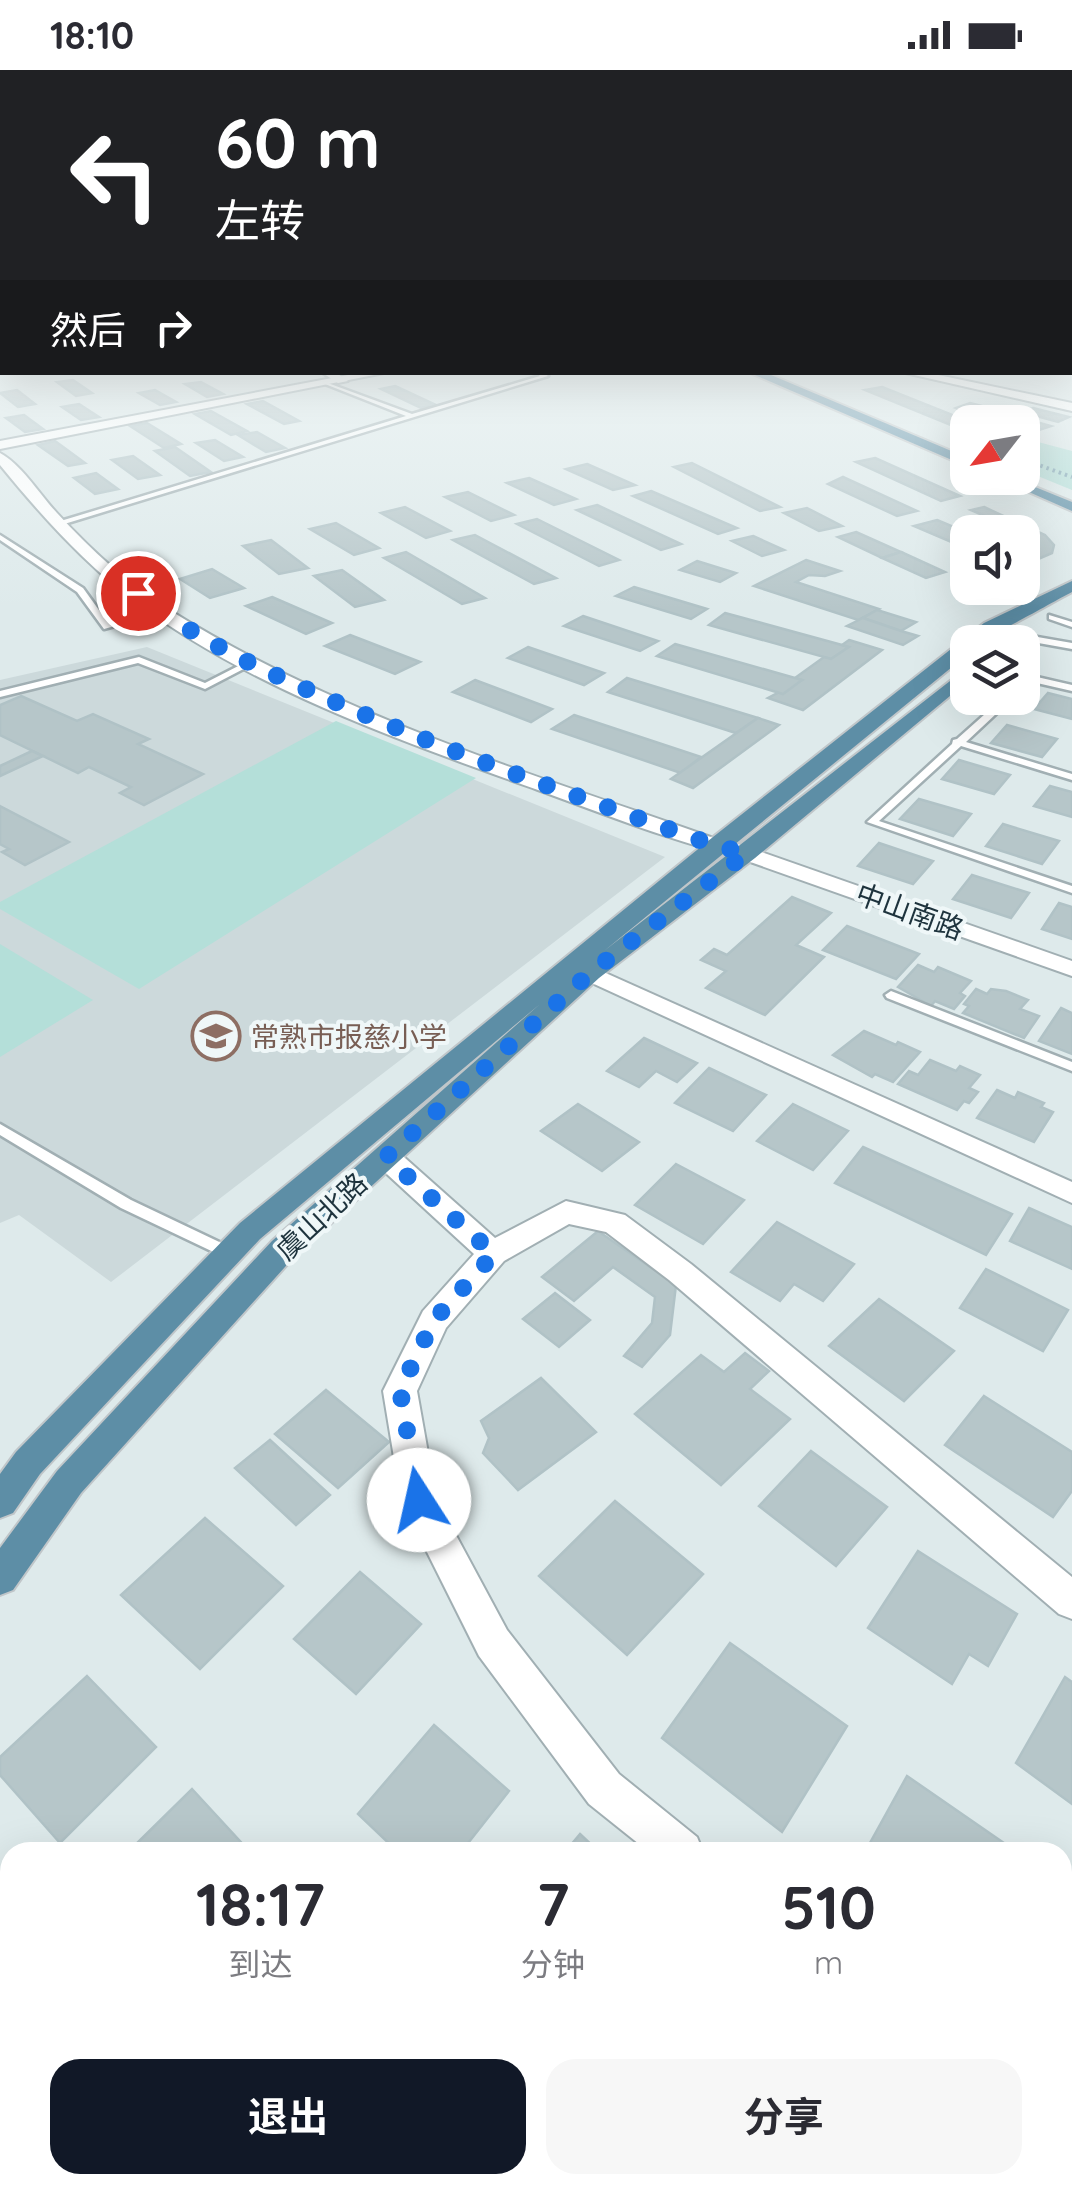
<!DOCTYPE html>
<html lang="zh">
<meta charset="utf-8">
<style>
body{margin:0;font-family:Quicksand,"Noto Sans SC",sans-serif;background:#f7f7f7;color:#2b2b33;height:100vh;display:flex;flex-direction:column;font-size:38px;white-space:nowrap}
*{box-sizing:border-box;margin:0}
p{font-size:32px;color:#7c7c81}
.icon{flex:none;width:55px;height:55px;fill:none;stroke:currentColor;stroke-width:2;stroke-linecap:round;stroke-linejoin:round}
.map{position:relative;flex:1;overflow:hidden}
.sheet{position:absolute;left:0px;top:1772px;width:1072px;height:352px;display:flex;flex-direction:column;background:#fff;border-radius:30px 30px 0 0;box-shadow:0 10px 40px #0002}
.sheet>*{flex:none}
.guide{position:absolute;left:0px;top:0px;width:1072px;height:305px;box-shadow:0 10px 40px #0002;background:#202124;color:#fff;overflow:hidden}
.needle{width:65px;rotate:239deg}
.fabs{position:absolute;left:950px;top:335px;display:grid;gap:20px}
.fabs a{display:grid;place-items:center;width:90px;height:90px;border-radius:20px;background:#fff;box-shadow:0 10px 40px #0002;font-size:50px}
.pin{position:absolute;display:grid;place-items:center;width:85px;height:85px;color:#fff;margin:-42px;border:5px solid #fff;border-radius:50%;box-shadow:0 2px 10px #0007}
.me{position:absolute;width:110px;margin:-55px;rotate:350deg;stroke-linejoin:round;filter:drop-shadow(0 0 8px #0008)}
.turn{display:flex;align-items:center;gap:35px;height:210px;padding:0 50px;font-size:45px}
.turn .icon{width:130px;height:130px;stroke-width:2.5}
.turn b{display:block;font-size:70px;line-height:85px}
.then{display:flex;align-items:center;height:95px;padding:0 50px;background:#0003;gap:20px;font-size:38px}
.eta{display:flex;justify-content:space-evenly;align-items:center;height:170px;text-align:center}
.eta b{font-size:60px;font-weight:700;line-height:70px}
.action{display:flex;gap:20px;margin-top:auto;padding:20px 50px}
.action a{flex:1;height:115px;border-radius:30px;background:#111827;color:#fff;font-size:40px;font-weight:700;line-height:115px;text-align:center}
.action a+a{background:#f7f7f7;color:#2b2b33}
.status{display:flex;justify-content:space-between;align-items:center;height:70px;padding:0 50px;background:#fff;direction:ltr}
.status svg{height:28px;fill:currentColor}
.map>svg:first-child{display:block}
</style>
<div class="status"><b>18:10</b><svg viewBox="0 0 49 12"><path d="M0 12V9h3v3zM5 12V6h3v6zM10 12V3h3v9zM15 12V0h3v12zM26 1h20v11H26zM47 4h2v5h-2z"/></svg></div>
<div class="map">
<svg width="1072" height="2123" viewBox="0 0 1072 2123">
<rect width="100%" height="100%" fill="#deeaeb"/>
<!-- built -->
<polygon fill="#ccd9db" points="147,577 665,787 111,1212 19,1145 0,1153 0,610"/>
<!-- green -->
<g fill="#b4dfd9">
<polygon points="1023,368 1072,381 1072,420 1023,400"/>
<polygon points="336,651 476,708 139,919 0,839 0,832"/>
<polygon points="0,874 93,930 0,987"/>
</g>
<!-- building -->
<g fill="#b6c6c9" stroke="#b0c2c6" stroke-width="2.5">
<polygon points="73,310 92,323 76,326 57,312"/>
<polygon points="201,312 223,324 207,327 185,314"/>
<polygon points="395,316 436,335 421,338 381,319"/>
<polygon points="882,317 970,352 968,362 865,320"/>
<polygon points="17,320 35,334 18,337 0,323"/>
<polygon points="155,320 176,332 160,335 139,323"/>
<polygon points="263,331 299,351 284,354 247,334"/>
<polygon points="970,333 997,340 983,348 956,338"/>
<polygon points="79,334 99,347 81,350 62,337"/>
<polygon points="1033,338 1069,347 1058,352 1022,342"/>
<polygon points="211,341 247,361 231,365 195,344"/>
<polygon points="24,345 43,359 25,362 6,348"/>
<polygon points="1015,346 1051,356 1039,360 1022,356 1022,352 1003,351"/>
<polygon points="147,353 181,374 164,378 130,356"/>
<polygon points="257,362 285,378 266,382 238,365"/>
<polygon points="215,370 243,387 224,391 196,373"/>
<polygon points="55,371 85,393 68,396 38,375"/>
<polygon points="175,377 211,402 190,406 155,381"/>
<polygon points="133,386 160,405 138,409 112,390"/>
<polygon points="875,388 960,426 941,431 856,392"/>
<polygon points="692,393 780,437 760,441 674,397"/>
<polygon points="587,394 635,415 613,420 566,399"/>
<polygon points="96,403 118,419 95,424 74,408"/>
<polygon points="843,407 917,441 897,446 828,414"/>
<polygon points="529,408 576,429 554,435 507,413"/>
<polygon points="651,421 737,458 718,464 633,426"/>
<polygon points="468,422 514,445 491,451 445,427"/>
<polygon points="597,435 681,474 661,480 577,440"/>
<polygon points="405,437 450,461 426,468 381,443"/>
<polygon points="984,437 1045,465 1054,475 1052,483 1022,496 1022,483 1035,476 1035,472 1022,462 971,440"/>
<polygon points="807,438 842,456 819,461 784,443"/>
<polygon points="537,449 619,490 599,496 517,454"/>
<polygon points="937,450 968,463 968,479 914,456"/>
<polygon points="336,453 379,478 354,485 310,459"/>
<polygon points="856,462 901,482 882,488 838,467"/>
<polygon points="475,465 556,508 534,514 453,470"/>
<polygon points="753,466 784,480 762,486 732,471"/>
<polygon points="271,470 308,498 279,504 243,476"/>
<polygon points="406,482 485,528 462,534 384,488"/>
<polygon points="901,482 945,502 926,508 882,488"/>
<polygon points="806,490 840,501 825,506 809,505 796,512 879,539 858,550 754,516"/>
<polygon points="697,491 736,503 720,512 680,500"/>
<polygon points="212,499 244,518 210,528 180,509"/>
<polygon points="342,500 384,530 355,537 314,506"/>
<polygon points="634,517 707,539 691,549 616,526"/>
<polygon points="272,527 332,553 306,564 246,536"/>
<polygon points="877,540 916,552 901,561 863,548"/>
<polygon points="725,543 842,575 849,577 831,589 709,555"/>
<polygon points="583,546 658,571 640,581 564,556"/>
<polygon points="863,548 901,561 918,566 903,575 847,556"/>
<polygon points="350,565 420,592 395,604 325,576"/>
<polygon points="849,570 882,580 803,640 768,628 802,610 795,608 824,587 831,589 849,577 842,575"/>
<polygon points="675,574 795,608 802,610 783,624 657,586"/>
<polygon points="528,577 604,603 584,615 508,588"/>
<polygon points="627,608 758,648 736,663 608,622"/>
<polygon points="475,610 552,639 531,652 453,622"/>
<polygon points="1048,623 1072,629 1072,649 1034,639"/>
<polygon points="21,626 77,651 93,644 149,669 138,674 203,704 144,735 120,723 131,717 89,697 78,703 0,665 0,635"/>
<polygon points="574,645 701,687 681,703 552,659"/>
<polygon points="758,648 779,655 693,718 671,709"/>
<polygon points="1007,655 1057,669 1042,687 991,673"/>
<polygon points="32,681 43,686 0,706 0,696"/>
<polygon points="959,690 1010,705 994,724 942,709"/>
<polygon points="1050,716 1072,722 1072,747 1034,736"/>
<polygon points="919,729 971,744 953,766 900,749"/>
<polygon points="0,736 69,772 25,795 2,782 9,779 0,774"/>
<polygon points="1003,754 1059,771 1042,794 986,776"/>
<polygon points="879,773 933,791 913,814 858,796"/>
<polygon points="972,805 1029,823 1011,848 953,829"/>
<polygon points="792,827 831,843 796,875 824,887 765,945 706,918 726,901 701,890 714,879 727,885"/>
<polygon points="1059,833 1072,837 1072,869 1042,859"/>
<polygon points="847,856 919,884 896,909 823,880"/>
<polygon points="918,895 934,902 938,897 971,911 960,923 965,926 954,939 935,931 931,936 898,917"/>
<polygon points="976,919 987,924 991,919 1006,921 1028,930 1020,939 1039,946 1024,968 963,943 969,936 964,934"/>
<polygon points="1061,938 1072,943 1072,984 1039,971"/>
<polygon points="864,961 896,975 898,972 920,982 893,1012 875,1004 872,1007 833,985"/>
<polygon points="644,968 697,993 677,1012 656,1001 639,1017 607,1001"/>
<polygon points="930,990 956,1001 960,996 980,1005 969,1018 978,1022 969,1033 964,1031 957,1040 898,1014 909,1001 918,1005"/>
<polygon points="709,998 766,1025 733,1061 675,1033"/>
<polygon points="997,1020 1015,1028 1018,1022 1044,1033 1041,1037 1053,1042 1034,1072 977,1048"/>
<polygon points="578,1034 639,1072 602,1101 541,1061"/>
<polygon points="793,1034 848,1061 813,1100 757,1071"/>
<polygon points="863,1077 1012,1144 986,1185 835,1113"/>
<polygon points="676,1094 744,1130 703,1174 635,1135"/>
<polygon points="1029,1138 1072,1157 1072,1199 1010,1171"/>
<polygon points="777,1152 854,1194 823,1231 794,1214 780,1231 731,1202"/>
<polygon points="598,1161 676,1215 670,1265 642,1297 624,1286 652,1253 655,1227 613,1197 574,1231 542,1207"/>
<polygon points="986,1199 1068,1240 1043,1281 960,1238"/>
<polygon points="555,1223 590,1250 559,1277 523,1249"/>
<polygon points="879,1229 954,1281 904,1331 829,1276"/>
<polygon points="745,1283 769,1301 750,1319 790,1349 721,1415 635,1344 701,1285 724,1302"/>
<polygon points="541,1308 596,1362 518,1420 483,1383 489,1368 481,1351"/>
<polygon points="326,1320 389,1372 338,1418 275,1364"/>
<polygon points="984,1326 1072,1382 1072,1421 1053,1447 945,1375"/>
<polygon points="270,1370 330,1425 296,1455 235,1398"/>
<polygon points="811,1381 887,1437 836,1496 759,1436"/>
<polygon points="615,1431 703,1504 627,1585 539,1506"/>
<polygon points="205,1448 283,1516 200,1599 121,1525"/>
<polygon points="918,1481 1017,1544 988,1596 969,1584 952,1614 868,1558"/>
<polygon points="360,1502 421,1554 356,1624 294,1569"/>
<polygon points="730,1573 847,1656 782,1762 662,1668"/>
<polygon points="87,1606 156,1677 60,1773 0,1705 0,1687"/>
<polygon points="1065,1607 1072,1612 1072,1734 1016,1693"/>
<polygon points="434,1655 509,1721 461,1782 398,1782 358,1744"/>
<polygon points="907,1706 1017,1782 865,1782"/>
<polygon points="192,1719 250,1782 132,1782 130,1780"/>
<polygon points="580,1764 599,1782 565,1782"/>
<polygon points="1072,1910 1072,2031 1062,2023 1062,1929"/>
<polygon points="372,2115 577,2115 573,2123 366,2123"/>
<polygon points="881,2115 990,2115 1000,2123 877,2123"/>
</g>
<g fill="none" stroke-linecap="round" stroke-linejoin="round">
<!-- service casing -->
<g stroke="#a1afb3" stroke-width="5">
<g id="service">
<polygon points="535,302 542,302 548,306 61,455 54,453 406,346 325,314 325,312 412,344 540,306"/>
<polygon points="0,465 83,518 109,554 161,540 165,542 104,559 77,522 0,470"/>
<polygon points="1049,545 1072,552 1072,557 1049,549"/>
<polygon points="1014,563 1072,573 1072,579 1011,568 1010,566"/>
<polygon points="139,587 205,613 248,591 255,593 205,619 138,593 0,627 0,621"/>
<polygon points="1037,607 1072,615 1072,621 1037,613 1022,618 1022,612"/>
<polygon points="1003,628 1013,628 966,672 1072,704 1072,710 961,676 879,751 1072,816 1072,823 867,752 952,674 953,670 957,669"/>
<polygon points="891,921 1072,992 1072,1001 887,928 885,925"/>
<polygon points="0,1054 131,1130 234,1179 237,1183 234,1187 224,1187 121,1138 0,1065"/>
</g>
</g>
<!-- minor casing -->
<g stroke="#a1afb3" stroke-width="4">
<g id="minor">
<polygon points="321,302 335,302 348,311 338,313"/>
<polygon points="901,302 924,302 1072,333 1072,341"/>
<polygon points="747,777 1072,891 1072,906 739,788 736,783"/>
<polygon points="590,896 1072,1112 1072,1133 581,908 578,903 581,898"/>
<polygon points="386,1077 396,1080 495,1168 566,1131 625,1145 691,1194 1072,1507 1072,1549 1059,1544 669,1210 606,1162 569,1154 504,1191 446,1258 417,1321 436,1428 507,1560 619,1704 697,1767 703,1782 649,1782 589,1734 479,1586 401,1430 383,1321 423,1241 474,1184 376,1094 372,1087 376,1080"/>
<polygon points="0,1886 10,1890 10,1945 0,1941"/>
<polygon points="1062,2094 1072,2098 1072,2123 1031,2123 1028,2115 1062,2115"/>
<polygon points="130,2115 183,2115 186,2123 133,2123"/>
</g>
</g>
<!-- tertiary casing -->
<g stroke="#a1afb3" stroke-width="4">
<g id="tertiary">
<polygon points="364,302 389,302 0,379 0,371"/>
<path d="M0,383C21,394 40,425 57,443C91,480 129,515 171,541C341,647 535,705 722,771L755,778L758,783L747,789C676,773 607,745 538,720C401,671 251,619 133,530C83,492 40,444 0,395Z"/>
</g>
</g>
<!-- primary casing -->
<g stroke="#c0c6c9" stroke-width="4">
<g id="primary">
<polygon points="748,302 764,302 968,388 968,397"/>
<polygon points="997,408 1013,408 1072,432 1072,441"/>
<path d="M1072,511V522C1050,533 986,572 968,572V584L604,881L968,597V611L755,788L599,908L294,1187L81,1423L13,1520L0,1525V1478L57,1401L272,1171L540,934L260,1169L40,1404L13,1443L0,1448V1404L16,1382L240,1153L708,771L984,553Z"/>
</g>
</g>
<!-- path -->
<polyline stroke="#7ba3b3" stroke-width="4" stroke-dasharray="2.5 4" stroke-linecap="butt" points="1022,389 1072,407"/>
<!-- service -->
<use href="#service" fill="#fff" fill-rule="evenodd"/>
<!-- minor -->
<use href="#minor" fill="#fff" fill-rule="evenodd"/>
<!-- tertiary -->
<use href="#tertiary" fill="#fff" fill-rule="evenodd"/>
<!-- primary -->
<use href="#primary" fill="#5d8ea6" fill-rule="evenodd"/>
</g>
<!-- sky -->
<linearGradient id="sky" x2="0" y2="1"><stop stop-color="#7ea8e1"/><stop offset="0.45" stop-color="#f0f6f6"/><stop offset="1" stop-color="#f0f6f6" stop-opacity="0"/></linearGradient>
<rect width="1072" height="539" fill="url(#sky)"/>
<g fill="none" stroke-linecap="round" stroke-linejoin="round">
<!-- route -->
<path stroke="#1a73e8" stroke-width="18" stroke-dasharray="0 32.4" d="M138,523C196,571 269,603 338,633C461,687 589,730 716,776L747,783L590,903L386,1087L494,1184L434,1250L400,1320L419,1430"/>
</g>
<!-- icons -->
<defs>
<g id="school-ring" transform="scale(2.5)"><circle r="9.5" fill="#eff7f8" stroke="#8d6e63" stroke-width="1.5"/><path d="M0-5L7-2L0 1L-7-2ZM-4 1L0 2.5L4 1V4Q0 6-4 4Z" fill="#8d6e63"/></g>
</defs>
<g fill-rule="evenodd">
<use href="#school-ring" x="216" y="966"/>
</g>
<g text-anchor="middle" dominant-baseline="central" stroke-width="8" stroke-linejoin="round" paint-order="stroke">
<!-- street labels -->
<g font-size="28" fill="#1e333d" stroke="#eff7f8">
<text transform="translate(910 841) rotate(20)">中山南路</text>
<text transform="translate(321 1146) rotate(-43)">虞山北路</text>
</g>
<!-- education labels -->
<g font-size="28" fill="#785e54" stroke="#eff7f8" text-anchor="start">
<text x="251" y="966">常熟市报慈小学</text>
</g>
</g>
</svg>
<div class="fabs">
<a><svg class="needle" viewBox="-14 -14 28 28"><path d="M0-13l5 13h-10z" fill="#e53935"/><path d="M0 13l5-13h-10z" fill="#7c7c81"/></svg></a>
<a><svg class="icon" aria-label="sound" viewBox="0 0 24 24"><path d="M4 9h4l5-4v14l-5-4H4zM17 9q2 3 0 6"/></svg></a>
<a><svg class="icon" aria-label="layers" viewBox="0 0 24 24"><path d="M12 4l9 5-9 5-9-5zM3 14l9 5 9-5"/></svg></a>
</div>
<div class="pin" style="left:138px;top:523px;background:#d93025"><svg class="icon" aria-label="arrive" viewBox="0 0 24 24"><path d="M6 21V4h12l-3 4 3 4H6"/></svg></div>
<svg class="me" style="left:419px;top:1430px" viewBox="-20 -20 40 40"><circle r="19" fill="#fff"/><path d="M0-13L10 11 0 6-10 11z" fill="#1a73e8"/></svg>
<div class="guide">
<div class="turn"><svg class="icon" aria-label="left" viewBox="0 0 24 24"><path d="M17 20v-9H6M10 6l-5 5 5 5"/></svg><div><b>60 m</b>左转</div></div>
<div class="then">然后<svg class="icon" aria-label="right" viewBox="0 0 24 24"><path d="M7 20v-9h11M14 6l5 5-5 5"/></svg></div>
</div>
<section class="sheet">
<div class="eta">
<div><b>18:17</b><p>到达</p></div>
<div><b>7</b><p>分钟</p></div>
<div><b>510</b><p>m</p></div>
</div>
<div class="action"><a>退出</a><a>分享</a></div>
</section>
</div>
